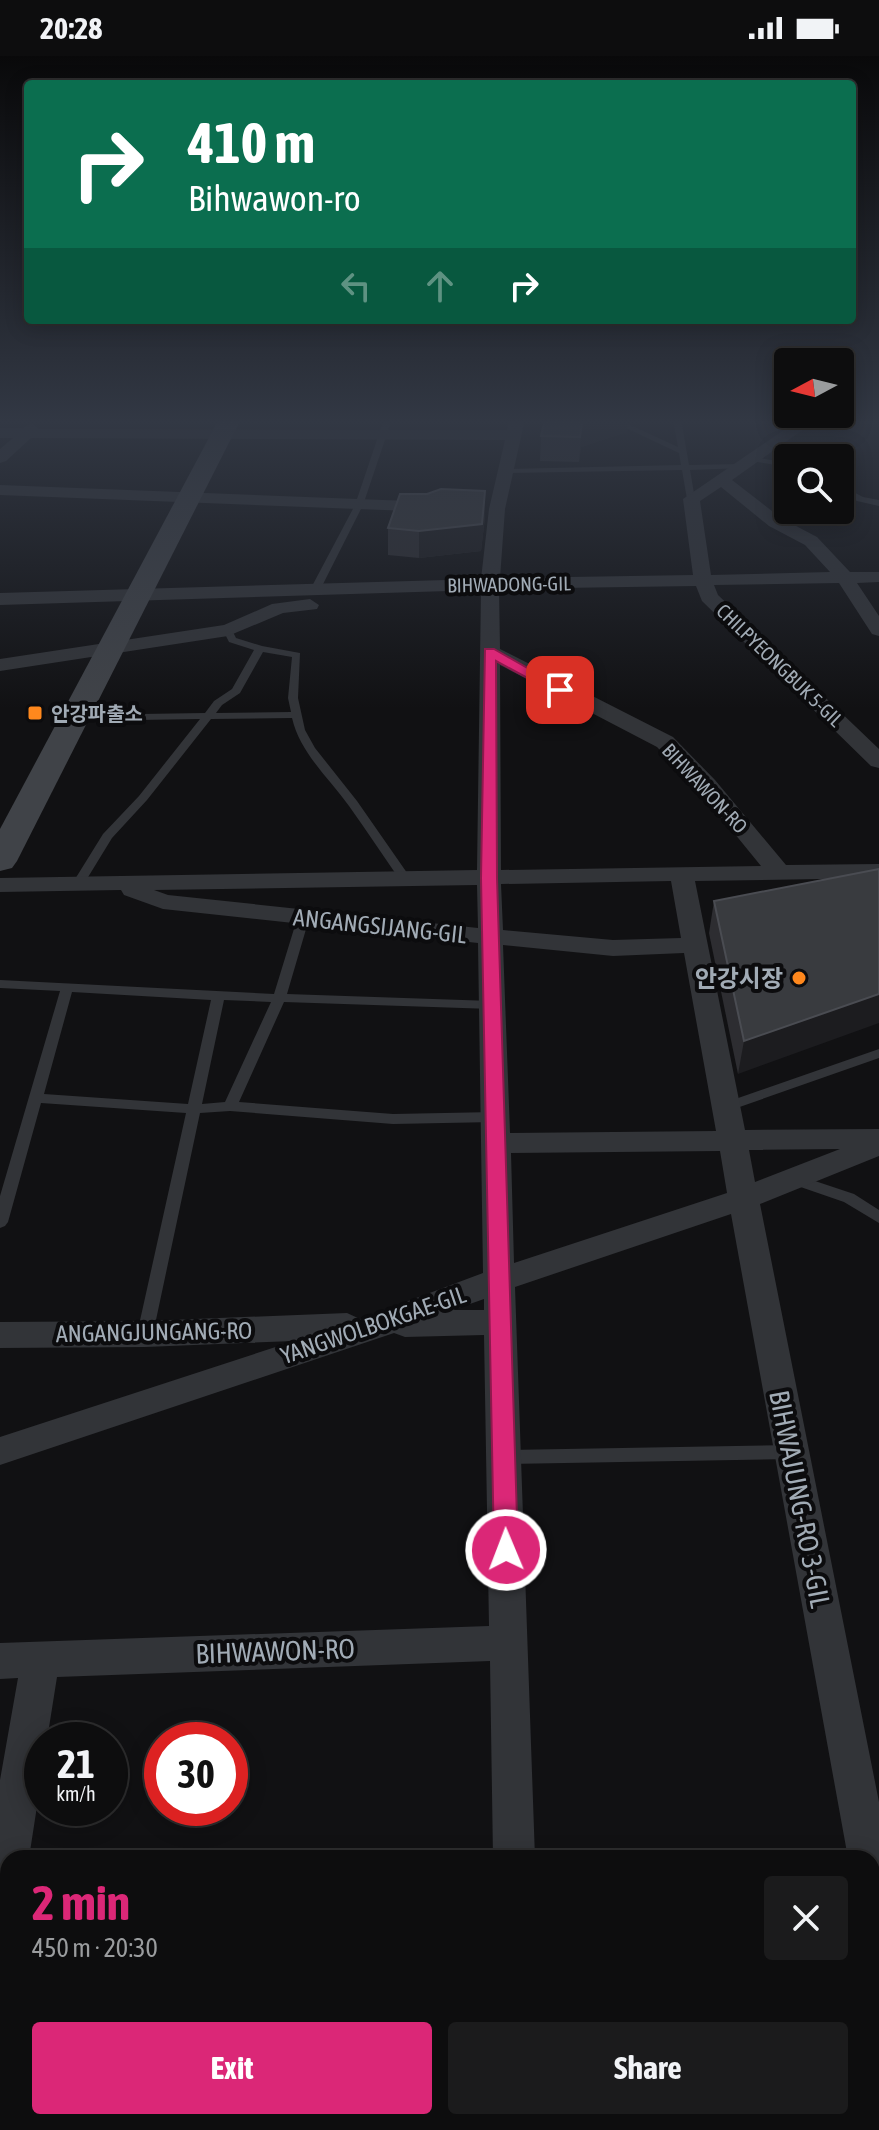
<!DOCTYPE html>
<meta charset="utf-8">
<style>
body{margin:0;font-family:"Asap Condensed","Noto Sans KR",sans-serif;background:#1b1b1c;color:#f1f3f6;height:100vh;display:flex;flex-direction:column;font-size:30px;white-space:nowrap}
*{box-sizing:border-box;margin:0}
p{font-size:26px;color:#9a9c9e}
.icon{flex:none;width:44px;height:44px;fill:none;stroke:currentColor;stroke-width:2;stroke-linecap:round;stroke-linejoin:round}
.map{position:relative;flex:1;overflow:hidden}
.sheet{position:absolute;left:0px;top:1794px;width:880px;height:280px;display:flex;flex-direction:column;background:#0d0d0e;border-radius:24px 24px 0 0;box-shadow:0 4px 20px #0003,0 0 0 2px #2d2d2e}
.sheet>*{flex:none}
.banner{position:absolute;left:24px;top:24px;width:832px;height:244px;border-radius:8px;box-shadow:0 4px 20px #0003,0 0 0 2px #2d2d2e;background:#0b6e4f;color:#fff;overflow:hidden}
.needle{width:52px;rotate:263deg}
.controls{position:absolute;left:774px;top:292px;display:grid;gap:16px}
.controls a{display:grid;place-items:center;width:80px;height:80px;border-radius:8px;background:#0d0d0e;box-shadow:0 4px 20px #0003,0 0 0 2px #2d2d2e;font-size:40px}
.speed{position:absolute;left:24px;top:1666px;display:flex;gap:16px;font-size:40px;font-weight:700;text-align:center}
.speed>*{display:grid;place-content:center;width:104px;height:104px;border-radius:50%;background:#0d0d0e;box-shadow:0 4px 20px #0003,0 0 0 2px #2d2d2e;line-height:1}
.speed small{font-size:20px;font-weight:400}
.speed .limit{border:12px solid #d22;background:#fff;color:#111}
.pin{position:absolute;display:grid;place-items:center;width:68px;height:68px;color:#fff;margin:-34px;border-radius:16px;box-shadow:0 4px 12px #0006}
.me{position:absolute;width:88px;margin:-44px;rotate:359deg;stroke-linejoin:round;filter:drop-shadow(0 0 6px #0008)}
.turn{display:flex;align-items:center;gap:28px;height:168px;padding:0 32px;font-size:36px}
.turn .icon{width:104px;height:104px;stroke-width:2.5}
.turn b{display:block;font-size:56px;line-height:68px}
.lanes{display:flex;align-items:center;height:76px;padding:0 32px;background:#0003;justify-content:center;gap:40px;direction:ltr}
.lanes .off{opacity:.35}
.round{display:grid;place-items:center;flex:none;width:84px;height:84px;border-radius:8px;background:#1b1b1c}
.summary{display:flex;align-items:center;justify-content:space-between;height:136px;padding:0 32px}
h1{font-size:48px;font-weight:700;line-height:60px;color:#db2777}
.action{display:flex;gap:16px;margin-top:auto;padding:16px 32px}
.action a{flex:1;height:92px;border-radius:8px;background:#db2777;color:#fff;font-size:32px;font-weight:700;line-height:92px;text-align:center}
.action a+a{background:#1b1b1c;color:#f1f3f6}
.status{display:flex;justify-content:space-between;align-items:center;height:56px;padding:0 40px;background:#0d0d0e;direction:ltr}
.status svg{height:22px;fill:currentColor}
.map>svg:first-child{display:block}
</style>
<div class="status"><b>20:28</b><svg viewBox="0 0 49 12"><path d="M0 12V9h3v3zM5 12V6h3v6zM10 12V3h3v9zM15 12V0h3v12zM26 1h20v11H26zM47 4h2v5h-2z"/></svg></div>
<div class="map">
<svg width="879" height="2074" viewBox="0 0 879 2074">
<rect width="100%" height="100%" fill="#111113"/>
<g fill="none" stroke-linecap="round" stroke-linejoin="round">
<!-- service -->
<g fill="#323438" fill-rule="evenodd">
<polygon points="384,363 392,363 363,449 320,534 312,536 310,534 355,449"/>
<polygon points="607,363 617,363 678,391 673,363 681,363 689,409 743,408 747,410 743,412 690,414 695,443 691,446 687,443 682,414 506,417 502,415 506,413 681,409 679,397"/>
<polygon points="754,401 788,407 788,411 751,405 751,401"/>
<polygon points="840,429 863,441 879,444 879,450 857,445 840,435"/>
<path d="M225,572H231L236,582L262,590L300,597L298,642L305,674L315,692L357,745L412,824L410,827H402C384,801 367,775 349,750C329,722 300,697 292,662L211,663L147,744L112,782L82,831H74L72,828L103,778L139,740L200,663L75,665L70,662L75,659L205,657L214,645L232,633L254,594L229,586L223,574ZM263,596L292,601L288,642L291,656L216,657L222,649L240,637Z"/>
<path d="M303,859L309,863L287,938L492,945L499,949L492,953L284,946L239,1046L393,1058L495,1056L502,1061L495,1066L393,1068L230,1055L200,1057L153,1278L151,1282L145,1284L139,1282L137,1278L186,1057L41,1047L8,1166L5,1170L0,1172V1140L60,935L0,932V924L274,938L297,863ZM72,936L211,944L188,1048L44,1038ZM224,944L271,946L225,1046L202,1048Z"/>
<polygon points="879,993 879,1002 731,1054 726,1056 719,1051 721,1048"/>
<polygon points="794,1118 854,1138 879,1154 879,1167 844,1146 789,1127 787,1123 789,1119"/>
<polygon points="791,1389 797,1391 800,1396 797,1401 791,1403 504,1408 498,1406 495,1401 498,1396 504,1394"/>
</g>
<!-- minor -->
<g fill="#323438" fill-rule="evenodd">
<path d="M509,363H525L505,453L500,522L693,519L683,443L800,363H818L732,424L781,462L817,481L850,516H879V526L857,527L879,560V580L872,578L839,527L714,529L718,539L879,693V712L871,710L702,545L696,530L499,533L500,593L673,681L715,724L786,809L879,808V822L695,825L745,1074L879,1073V1100L760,1148L879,1746V1877L872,1874V1802H848L731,1158L515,1231L535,1802H493L490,1605L57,1621L47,1684H42V1718L29,1802H8V1863L0,1867V1724L18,1622L0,1623V1587L489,1570L484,1279L405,1281L394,1277L0,1409V1381L294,1285L145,1291L0,1292V1266L145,1265L347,1257L360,1263L483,1217L478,887L163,853L124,839L121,834L0,836V822L477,814L481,534L0,549V537L481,523L489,453L505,384L31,382L6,405L0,407V393L13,382H0V372H23L32,367L39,373L507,374ZM721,431L769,470L805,489L830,516L711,519L700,445ZM500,609L657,691L699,734L761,810L501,814ZM671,825L681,882L613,884L503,874L501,828ZM477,829L478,872L168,839L154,834ZM503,889L613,900L684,897L716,1075L510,1077ZM840,1093L755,1126L749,1094ZM720,1095L727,1137L514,1207L511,1097ZM484,1243V1254H453Z"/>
<polygon points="0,429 435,446 443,451 435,456 0,439"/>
<polygon points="310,543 319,549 317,553 283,557 228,580 0,615 0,603 224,569 272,548"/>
<polygon points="872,2026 879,2026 879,2074 855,2066 872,2066"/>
<polygon points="8,2038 8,2066 30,2066 27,2074 0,2074 0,2039"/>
<rect x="497" y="2066" width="48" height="8"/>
</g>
<!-- secondary -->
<polygon fill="#404348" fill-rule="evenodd" points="219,363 241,363 17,805 12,812 0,815 0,773"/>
</g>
<!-- wall -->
<g fill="#2d2d31">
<polygon points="545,363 628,363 627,376 581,391 579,406 540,405 541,380"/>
<polygon points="485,435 485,461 481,495 419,502 388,499 388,472 427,438"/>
<polygon points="879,813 738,1018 709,877 714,845"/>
</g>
<!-- shaded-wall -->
<g fill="#1c1c1f">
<polygon points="591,363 628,363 627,376 581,391 579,406 582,366"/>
<polygon points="485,435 485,461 481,495 419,502 419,475"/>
<polygon points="879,938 879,967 738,1018 744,985"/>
</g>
<!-- building -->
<g fill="#393b3f" stroke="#4a4c52" stroke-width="2">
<polygon points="545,363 591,363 582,366 580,381 541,380"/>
<polygon points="441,433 485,435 482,468 419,475 388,472 400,438 427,438"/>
<polygon points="879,813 879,938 744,985 714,845"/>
</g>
<!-- sky -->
<linearGradient id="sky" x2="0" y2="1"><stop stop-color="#09090a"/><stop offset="0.56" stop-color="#323844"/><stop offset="1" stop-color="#323844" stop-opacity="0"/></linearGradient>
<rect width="879" height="653" fill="url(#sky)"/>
<!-- route -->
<polygon fill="#db2777" stroke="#8e194d" stroke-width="2" points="485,593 494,593 566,634 555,637 496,605 497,822 518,1494 514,1501 506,1504 497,1501 494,1494 481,822"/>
<!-- markers -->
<g fill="#ff881d" stroke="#0c0c0e" stroke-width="3">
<rect x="27" y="649" width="16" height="16" rx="4"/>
<circle cx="799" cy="922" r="8"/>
</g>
<g text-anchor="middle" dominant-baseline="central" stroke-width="8" stroke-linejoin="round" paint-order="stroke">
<!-- far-street labels -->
<g font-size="20" fill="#a1abb5" stroke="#0c0c0e">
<text transform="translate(509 528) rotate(-1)">BIHWADONG-GIL</text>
<text transform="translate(780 609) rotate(44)">CHILPYEONGBUK 5-GIL</text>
<text transform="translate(705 732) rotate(47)">BIHWAWON-RO</text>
</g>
<!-- far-poi labels -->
<g font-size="20" font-weight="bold" fill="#a1abb5" stroke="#0c0c0e" text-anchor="start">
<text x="51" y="657">안강파출소</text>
</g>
<!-- street labels -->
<g font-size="24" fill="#a1abb5" stroke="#0c0c0e">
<text transform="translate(380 870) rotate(6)">ANGANGSIJANG-GIL</text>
<text transform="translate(373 1269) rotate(-19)">YANGWOLBOKGAE-GIL</text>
<text transform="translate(154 1276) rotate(-1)">ANGANGJUNGANG-RO</text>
</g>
<!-- poi labels -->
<g font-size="24" font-weight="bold" fill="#a1abb5" stroke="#0c0c0e" text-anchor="end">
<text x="783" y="922">안강시장</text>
</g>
<!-- near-street labels -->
<g font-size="28" fill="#a1abb5" stroke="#0c0c0e">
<text transform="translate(800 1443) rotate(79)">BIHWAJUNG-RO 3-GIL</text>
<text transform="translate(275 1595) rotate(-2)">BIHWAWON-RO</text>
</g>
</g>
</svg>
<div class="controls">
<a><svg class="needle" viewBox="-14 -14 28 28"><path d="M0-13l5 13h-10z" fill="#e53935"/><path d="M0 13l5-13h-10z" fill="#9a9c9e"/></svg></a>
<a><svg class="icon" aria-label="search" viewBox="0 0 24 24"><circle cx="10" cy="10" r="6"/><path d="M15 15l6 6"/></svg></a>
</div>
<div class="speed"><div>21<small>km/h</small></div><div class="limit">30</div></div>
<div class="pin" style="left:560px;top:634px;background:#d93025"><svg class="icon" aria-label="arrive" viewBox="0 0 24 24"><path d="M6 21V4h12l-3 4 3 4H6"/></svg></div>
<svg class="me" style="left:506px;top:1494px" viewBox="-20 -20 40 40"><circle r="17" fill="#db2777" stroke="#fff" stroke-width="3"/><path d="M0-11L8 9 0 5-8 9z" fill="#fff"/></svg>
<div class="banner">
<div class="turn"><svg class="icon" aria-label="right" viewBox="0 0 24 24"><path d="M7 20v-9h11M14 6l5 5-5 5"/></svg><div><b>410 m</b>Bihwawon-ro</div></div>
<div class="lanes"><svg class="icon off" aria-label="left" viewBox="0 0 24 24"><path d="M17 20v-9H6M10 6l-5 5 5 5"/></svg><svg class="icon off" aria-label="ahead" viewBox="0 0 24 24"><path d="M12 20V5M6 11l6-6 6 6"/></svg><svg class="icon" aria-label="right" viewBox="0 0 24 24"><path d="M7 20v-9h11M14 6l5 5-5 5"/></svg></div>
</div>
<section class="sheet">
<div class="summary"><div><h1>2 min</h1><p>450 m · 20:30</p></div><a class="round"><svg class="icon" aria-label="close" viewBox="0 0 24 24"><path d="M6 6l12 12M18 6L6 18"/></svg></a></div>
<div class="action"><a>Exit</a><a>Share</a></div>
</section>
</div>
